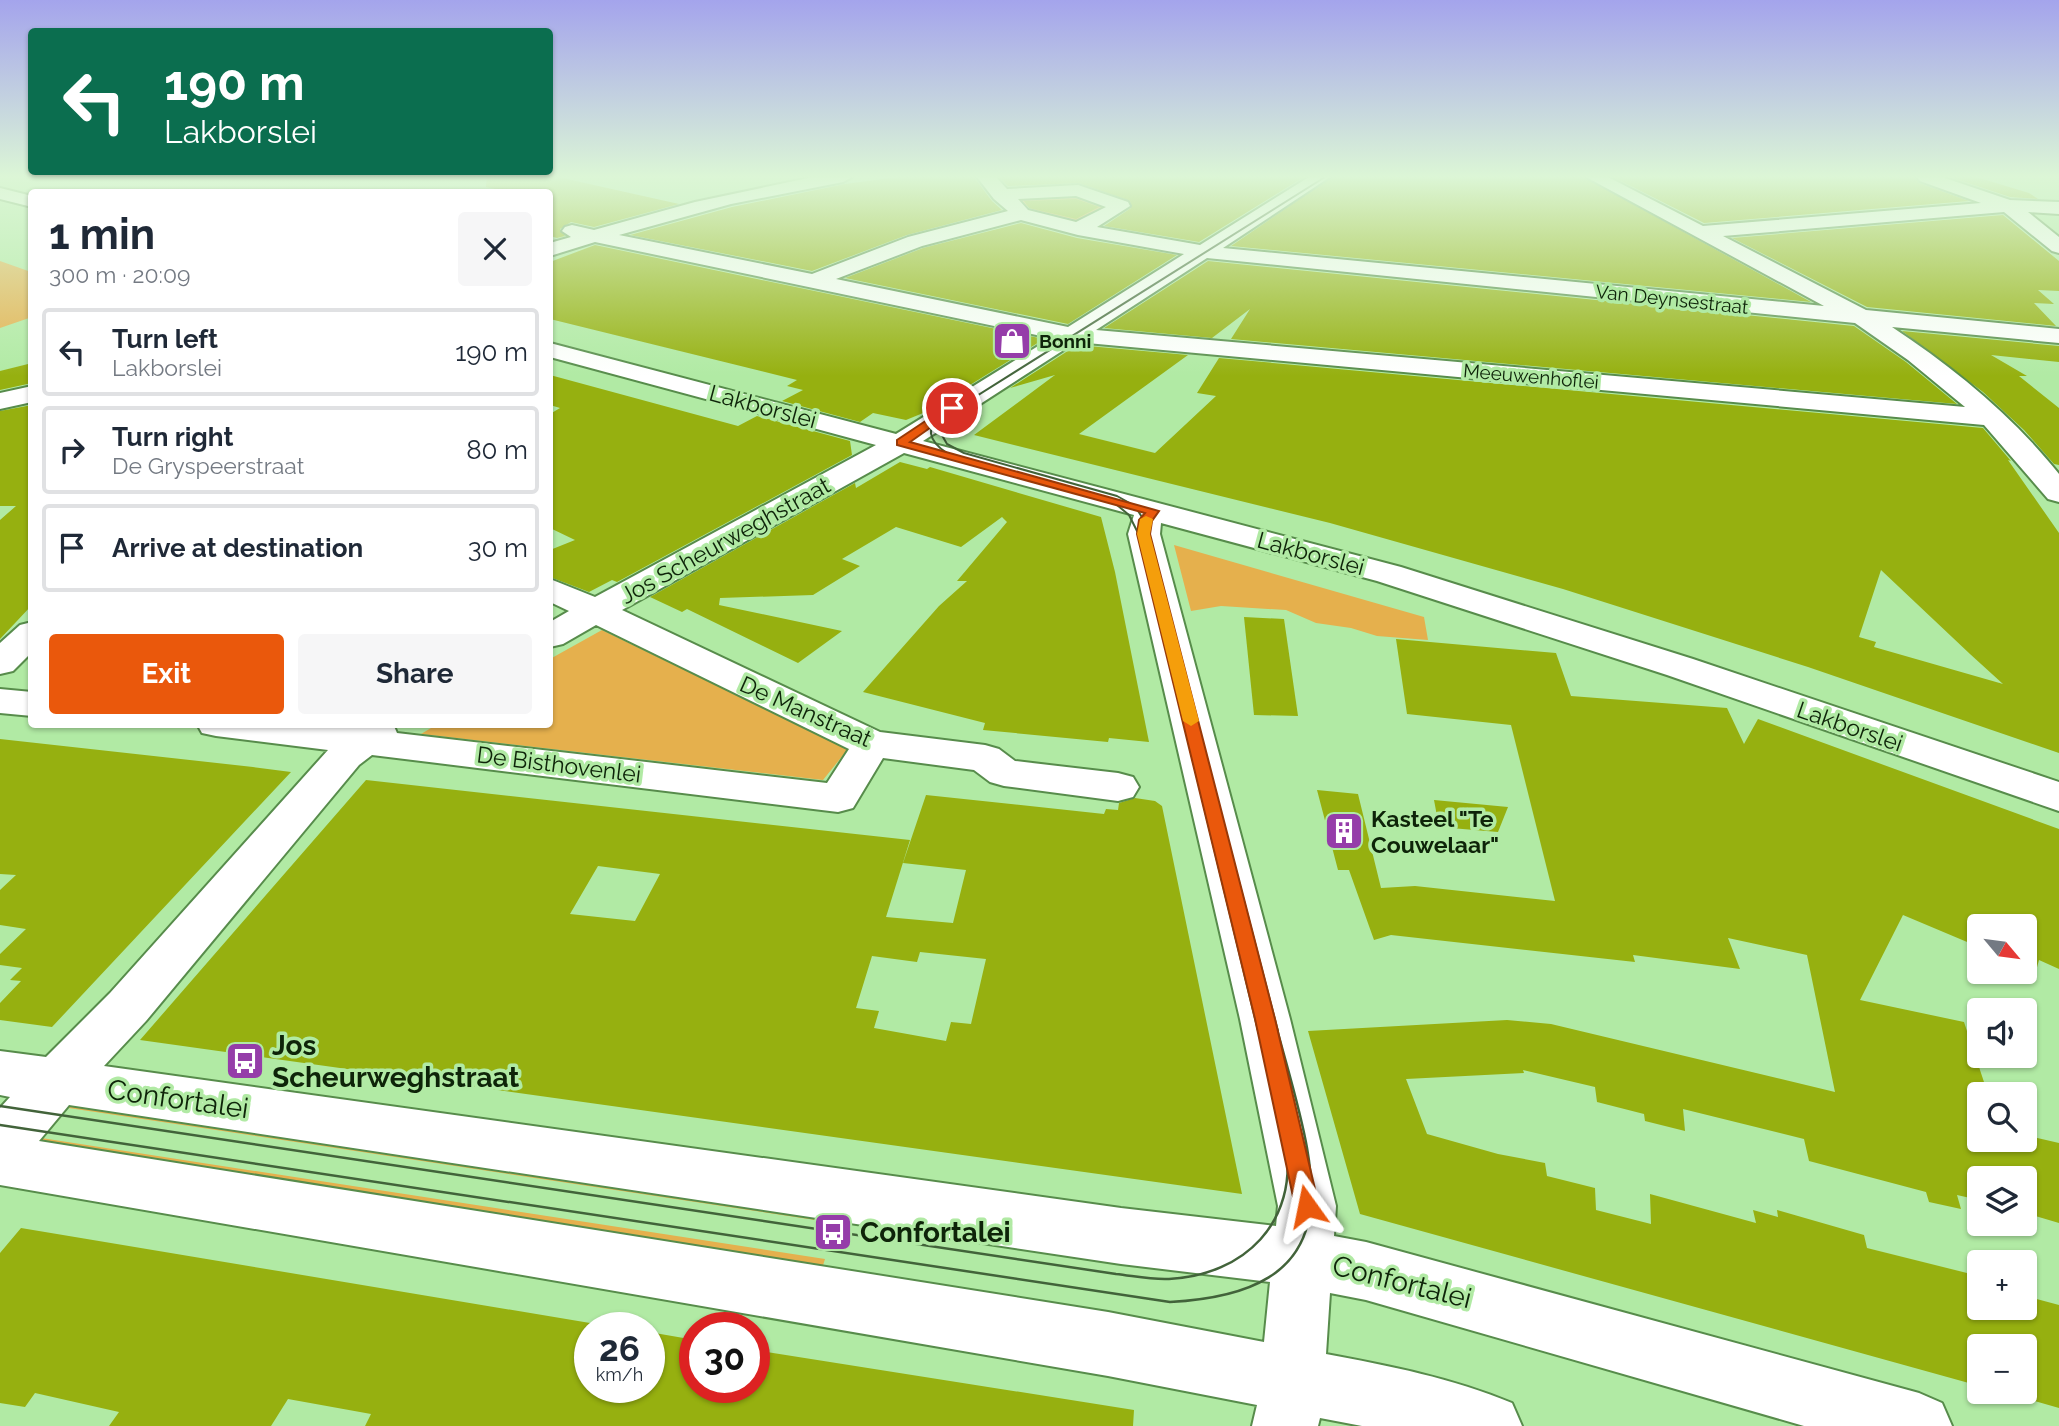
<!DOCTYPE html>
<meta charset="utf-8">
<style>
body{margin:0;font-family:Raleway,sans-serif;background:#f6f6f7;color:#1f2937;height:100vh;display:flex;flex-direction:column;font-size:26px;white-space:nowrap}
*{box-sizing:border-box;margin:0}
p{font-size:23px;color:#747a83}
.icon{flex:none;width:38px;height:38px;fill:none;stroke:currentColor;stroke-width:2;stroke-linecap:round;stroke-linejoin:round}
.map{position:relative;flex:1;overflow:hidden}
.side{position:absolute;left:28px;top:189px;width:525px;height:539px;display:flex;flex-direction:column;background:#fff;border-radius:7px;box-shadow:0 2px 5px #0004}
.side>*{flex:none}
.banner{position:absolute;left:28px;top:28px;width:525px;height:147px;border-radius:7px;box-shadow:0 2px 5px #0004;background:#0b6e4f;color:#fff;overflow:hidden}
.needle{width:46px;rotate:119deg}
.controls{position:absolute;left:1967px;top:914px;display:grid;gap:14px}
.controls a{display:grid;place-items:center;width:70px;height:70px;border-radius:7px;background:#fff;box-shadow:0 2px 5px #0004;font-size:35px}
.speed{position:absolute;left:574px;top:1312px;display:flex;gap:14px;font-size:35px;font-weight:700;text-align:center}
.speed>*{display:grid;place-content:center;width:91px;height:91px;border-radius:50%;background:#fff;box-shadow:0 2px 5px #0004;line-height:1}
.speed small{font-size:18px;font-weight:400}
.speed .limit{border:10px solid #d22;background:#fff;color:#111}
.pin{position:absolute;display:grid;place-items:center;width:60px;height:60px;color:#fff;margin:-30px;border:4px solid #fff;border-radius:50%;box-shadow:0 2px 7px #0007}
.me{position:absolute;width:77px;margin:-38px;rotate:348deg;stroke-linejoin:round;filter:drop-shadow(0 0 5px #0008)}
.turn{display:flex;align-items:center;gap:24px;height:147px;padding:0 21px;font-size:32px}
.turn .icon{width:91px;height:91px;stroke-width:2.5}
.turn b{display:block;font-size:49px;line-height:60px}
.round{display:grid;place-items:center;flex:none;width:74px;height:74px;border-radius:7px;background:#f6f6f7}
.overview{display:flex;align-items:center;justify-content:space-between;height:119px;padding:0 21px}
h1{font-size:42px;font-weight:700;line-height:52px}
.cta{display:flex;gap:14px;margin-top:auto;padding:14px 21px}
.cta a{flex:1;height:80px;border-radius:7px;background:#ea580c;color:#fff;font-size:28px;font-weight:700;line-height:80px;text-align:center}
.cta a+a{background:#f6f6f7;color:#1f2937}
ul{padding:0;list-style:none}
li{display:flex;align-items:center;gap:21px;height:88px;margin:0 14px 10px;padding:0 7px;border:4px solid #e0e1e3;border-radius:7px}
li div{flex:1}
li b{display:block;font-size:26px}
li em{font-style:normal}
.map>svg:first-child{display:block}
</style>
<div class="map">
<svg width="2059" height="1426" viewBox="0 0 2059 1426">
<rect width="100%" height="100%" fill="#b1eaa4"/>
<!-- green -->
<g fill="#e5b04d">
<polygon points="1075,192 1110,207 1076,223 1035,211 1013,197"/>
<polygon points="0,261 31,272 32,317 0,328"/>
<polygon points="1174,545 1424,617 1428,640 1377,636 1351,628 1316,623 1286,610 1221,606 1191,611"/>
<polygon points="602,630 848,749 823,780 421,734 436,725 550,724 550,659"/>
<polygon points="72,1097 839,1210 835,1223 62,1107"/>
<polygon points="35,1137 825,1259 821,1272 24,1149"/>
</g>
<!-- building -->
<g fill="#96b010" fill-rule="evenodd">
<polygon points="487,177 558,177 679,204 594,227 571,222 560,229 565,236 557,238 550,236 550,192 509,192 486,187"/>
<polygon points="898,177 974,177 992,201 1002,210 907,235 812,271 630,235 732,207 845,184"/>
<polygon points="999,177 1304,177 1199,242 1104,226 1131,208 1130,201 1079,183 1008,186"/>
<polygon points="1332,177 1584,177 1811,302 1231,246"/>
<polygon points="1613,177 1914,177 1919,183 1969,201 1704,223"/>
<polygon points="1950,177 1976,177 2029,193 2038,199 2010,197"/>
<polygon points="1076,199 1099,207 1076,219 1029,208 1024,201"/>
<polygon points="2003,215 2059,261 2059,291 2038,290 2054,304 2034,303 2056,326 1867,307 1732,238"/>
<polygon points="1021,223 1077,238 1177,255 1068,324 845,278 923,248"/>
<polygon points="595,245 1044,339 928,411 906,420 873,413 860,422 782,401 803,390 787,386 797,380 550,319 550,262"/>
<polygon points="1208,261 1854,326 1906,362 1957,404 1231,339 1250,309 1212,338 1104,328"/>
<polygon points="1902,331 2059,346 2059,362 1991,355 2027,376 2019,376 2059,408 2059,465 2054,464 2024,430 1983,392"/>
<path d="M1077,345L1188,355L1079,434L1155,453L1216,396L1197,393L1219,358L1983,428L2011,461L2008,460L2059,533V753L1808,667L1563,589L1330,523L974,435L1055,375L1010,388ZM1881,570L1970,654L2003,684L1874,647L1876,642L1859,637Z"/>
<polygon points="32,363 32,383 0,390 0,371"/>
<polygon points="550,375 738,426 757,416 850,441 852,455 617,582 612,580 589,592 550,577 550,550 575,540 550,528 550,414 560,408 550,405"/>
<polygon points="32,405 32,605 0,639 0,520 16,506 0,506 0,411"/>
<polygon points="900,462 927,469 930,467 1101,517 1115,572 1149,742 1109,738 1108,742 983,730 985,723 863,692 939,606 967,581 957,581 1007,522 1002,517 961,547 896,527 842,559 860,566 813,595 720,598 719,605 842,631 798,663 687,609 682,612 650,597 855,483 856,488"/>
<polygon points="1244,617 1284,619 1298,716 1254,715"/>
<polygon points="1396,639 1556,653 1571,696 1727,708 1744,744 1758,719 2059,829 2059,969 2039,960 2036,971 2025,966 2025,926 1979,926 1979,947 1903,915 1860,1000 1964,1022 1988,1094 1979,1094 1979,1139 2025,1139 2025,1135 2059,1143 2059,1223 2025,1213 2025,1178 1979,1178 1979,1200 1957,1195 1961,1209 1929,1202 1926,1192 1809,1161 1804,1139 1683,1109 1685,1131 1645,1121 1644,1114 1597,1102 1595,1087 1523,1070 1524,1073 1406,1079 1427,1134 1498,1154 1545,1163 1547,1176 1595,1188 1596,1210 1651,1224 1650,1194 1756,1223 1753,1210 1778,1217 1777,1210 1864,1235 1867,1248 1979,1276 1979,1307 2025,1307 2025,1296 2059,1305 2059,1408 2000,1391 2025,1391 2025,1346 1979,1346 1979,1385 1976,1385 1360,1214 1308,1031 1507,1020 1551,1024 1835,1092 1807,955 1728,938 1740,969 1633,955 1635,962 1391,935 1374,940 1349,870 1338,870 1317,790 1358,794 1381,888 1415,886 1555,901 1511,725 1407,714"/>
<polygon points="0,739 253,767 291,772 52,1027 0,1020 0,1003 21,981 10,980 22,968 0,965 0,954 26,929 0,925 0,890 16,875 0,874"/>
<path d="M366,780L910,840L886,917L953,923L966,870L903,863L926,795L1104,814L1106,809L1118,810L1119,803L1135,798L1155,801L1162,806L1242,1194L140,1040ZM598,866L660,874L635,921L570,914ZM920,952L986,959L971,1024L951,1022L946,1041L874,1028L879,1011L856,1008L872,956L917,962Z"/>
<polygon points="1434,800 1508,807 1498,832 1439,827"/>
<polygon points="21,1228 590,1323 590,1388 649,1388 649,1332 695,1340 695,1388 754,1388 754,1350 1134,1410 1133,1426 365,1426 371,1414 288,1399 271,1426 109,1426 119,1412 35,1393 25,1407 0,1403 0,1253"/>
</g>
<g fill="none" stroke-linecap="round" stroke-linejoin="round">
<!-- minor casing -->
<g stroke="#578c4b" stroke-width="4">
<g id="minor">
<path d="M813,177H852L843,182L731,204L619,235L812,274L908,237L1008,211L994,199L977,177H996L1007,189L1078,185L1128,202L1130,206L1097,227L1200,245L1309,177H1330L1223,248L1824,306L1586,177H1608L1703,226L1981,203L1920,181L1917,177H1942L2010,200L2059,202V214L2028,212L2059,237V253L2052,251L2004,212L1723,236L1866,310L2059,329V343L1892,327C1954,368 2012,415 2059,474V502L2048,499L1984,425L1076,342L923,441L1401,567L1693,659L2059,782V811L1667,675L1377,581L1161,523L1160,534L1290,1019L1336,1206L1334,1236L1366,1242L1919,1393L1942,1403L1952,1426H1804L1366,1300L1330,1293L1326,1354C1390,1366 1452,1378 1512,1403L1522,1426H1362L1320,1418L1318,1426H1252L1257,1405L1108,1376L0,1185V1108L10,1097L0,1095V1051L46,1057L110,993L328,750L216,736L202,733L197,724H325L357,728L362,724H393L397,733L827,783L849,749L596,625L563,644L550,647V622L569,611L550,602V579L595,597L876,445L550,357V343L896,434L1051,338L595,242L550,256V243L571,237L562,231L565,227L572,225L594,230L695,202ZM1076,196L1106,207L1076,222L1028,210L1018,199ZM1021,220L1078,235L1184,254L1068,327L836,279L922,246ZM1207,258L1855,323L1908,360L1965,407L1096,330ZM904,453L1134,515L1128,534L1240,1019L1278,1206L1276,1226L1121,1208L104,1066L146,1021L359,765L372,755L838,812L853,808L883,758L974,770L990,782L1004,786L1118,801L1133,797L1139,787L1133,777L1118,773L1015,761L999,749L985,745L880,732L622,610ZM69,1105L1121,1264L1270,1282L1264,1342L1108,1312L39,1141Z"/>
<polygon points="0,188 32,196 32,207 0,199"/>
<polygon points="32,386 32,402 0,409 0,393"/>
<polygon points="32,622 32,652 13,671 0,674 0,643 20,625"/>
<polygon points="0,689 32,692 32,716 0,713"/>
</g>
</g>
<!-- minor -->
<use href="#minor" fill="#fff" fill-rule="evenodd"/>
<!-- tram-far1 -->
<g stroke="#42633a" stroke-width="2">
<path d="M942,412C925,427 928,441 947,453"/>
<polyline points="1117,505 1129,515 1138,533 1258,1031"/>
<polyline points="1278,1031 1145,522 1135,506 1117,496 964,453 947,444 939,430 944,418 956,409 1325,177"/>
</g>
<!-- tram -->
<g stroke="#42633a" stroke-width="2.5">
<path d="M0,1106L1116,1274C1134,1276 1152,1280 1169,1279C1245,1275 1298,1222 1286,1144C1280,1106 1267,1067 1258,1029"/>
<path d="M0,1125L1170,1302C1366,1292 1312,1161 1277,1029"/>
</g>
</g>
<!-- sky -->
<linearGradient id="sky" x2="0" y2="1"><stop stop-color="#a4a4ec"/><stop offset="0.47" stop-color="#dcf6d6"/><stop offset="1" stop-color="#dcf6d6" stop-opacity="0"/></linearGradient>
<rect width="2059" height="376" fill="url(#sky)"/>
<!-- route -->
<polygon fill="#ea580c" stroke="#983908" stroke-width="2" points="948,406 958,408 910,442 1159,511 1152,521 1150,534 1275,1019 1319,1206 1315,1214 1307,1217 1298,1214 1295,1206 1255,1019 1137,534 1139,520 1145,513 897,445 897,440"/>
<!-- slow -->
<polygon fill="#f59e0b" points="1146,516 1153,519 1150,534 1199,721 1191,726 1183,721 1137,534 1140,519"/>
<!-- icons -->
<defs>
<g id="shop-square" transform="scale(2.0125)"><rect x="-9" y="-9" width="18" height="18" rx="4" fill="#953da9" stroke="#b1eaa4"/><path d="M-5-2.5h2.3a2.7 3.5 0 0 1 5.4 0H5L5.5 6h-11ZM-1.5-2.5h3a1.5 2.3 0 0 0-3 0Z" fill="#fff"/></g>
<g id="building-square" transform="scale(2.0125)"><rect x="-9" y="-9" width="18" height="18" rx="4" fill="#953da9" stroke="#b1eaa4"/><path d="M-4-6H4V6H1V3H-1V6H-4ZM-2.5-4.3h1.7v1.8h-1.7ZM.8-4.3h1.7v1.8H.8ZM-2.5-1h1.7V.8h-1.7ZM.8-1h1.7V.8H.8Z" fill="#fff"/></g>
<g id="bus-square" transform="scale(2.0125)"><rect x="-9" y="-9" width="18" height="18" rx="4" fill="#953da9" stroke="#b1eaa4"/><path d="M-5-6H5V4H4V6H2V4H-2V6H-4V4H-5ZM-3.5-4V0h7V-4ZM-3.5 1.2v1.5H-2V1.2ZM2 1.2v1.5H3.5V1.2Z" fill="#fff"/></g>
</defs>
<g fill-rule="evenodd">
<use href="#shop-square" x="1012" y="341"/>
<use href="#building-square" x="1344" y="831"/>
<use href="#bus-square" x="245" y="1061"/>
<use href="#bus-square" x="833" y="1232"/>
</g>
<g text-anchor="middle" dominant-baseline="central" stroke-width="7" stroke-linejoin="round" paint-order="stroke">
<!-- far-street labels -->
<g font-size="19" fill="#0e2409" stroke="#b1eaa4">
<text transform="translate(1672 299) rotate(6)">Van Deynsestraat</text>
<text transform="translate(1531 376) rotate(5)">Meeuwenhoflei</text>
</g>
<!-- far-poi labels -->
<g font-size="19" font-weight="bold" fill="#0e2409" stroke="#b1eaa4" text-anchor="start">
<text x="1039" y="341">Bonni</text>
</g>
<!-- street labels -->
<g font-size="23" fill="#0e2409" stroke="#b1eaa4">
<text transform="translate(763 406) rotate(15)">Lakborslei</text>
<text transform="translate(725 540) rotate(-29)">Jos Scheurweghstraat</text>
<text transform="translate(1311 553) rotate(15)">Lakborslei</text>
<text transform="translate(806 711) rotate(24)">De Manstraat</text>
<text transform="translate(1850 726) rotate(19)">Lakborslei</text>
<text transform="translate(559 764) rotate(7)">De Bisthovenlei</text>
</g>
<!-- poi labels -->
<g font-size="23" font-weight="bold" fill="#0e2409" stroke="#b1eaa4" text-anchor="start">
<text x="1371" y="818">Kasteel "Te<tspan x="1371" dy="26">Couwelaar"</tspan></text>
</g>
<!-- near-poi labels -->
<g font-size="28" font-weight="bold" fill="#0e2409" stroke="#b1eaa4" text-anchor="start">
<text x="272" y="1045">Jos<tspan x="272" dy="32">Scheurweghstraat</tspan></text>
<text x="860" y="1232">Confortalei</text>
</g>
<!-- near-street labels -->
<g font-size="28" fill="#0e2409" stroke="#b1eaa4">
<text transform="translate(178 1099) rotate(8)">Confortalei</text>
<text transform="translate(1402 1282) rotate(14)">Confortalei</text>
</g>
</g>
</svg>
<div class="controls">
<a><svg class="needle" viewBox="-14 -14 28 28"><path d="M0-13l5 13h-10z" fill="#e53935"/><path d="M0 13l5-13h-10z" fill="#747a83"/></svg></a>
<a><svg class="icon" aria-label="sound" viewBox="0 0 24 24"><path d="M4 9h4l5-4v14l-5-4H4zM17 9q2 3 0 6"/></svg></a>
<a><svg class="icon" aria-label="search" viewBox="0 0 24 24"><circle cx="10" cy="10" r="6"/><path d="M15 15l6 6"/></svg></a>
<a><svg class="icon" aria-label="layers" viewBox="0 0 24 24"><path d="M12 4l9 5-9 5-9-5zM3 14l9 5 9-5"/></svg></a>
<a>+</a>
<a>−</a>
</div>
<div class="speed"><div>26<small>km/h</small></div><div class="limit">30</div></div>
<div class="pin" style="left:952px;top:408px;background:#d93025"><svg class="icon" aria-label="arrive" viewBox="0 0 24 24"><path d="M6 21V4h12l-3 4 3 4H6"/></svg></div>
<svg class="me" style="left:1307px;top:1206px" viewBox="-20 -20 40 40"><path d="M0-17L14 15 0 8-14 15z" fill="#ea580c" stroke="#fff" stroke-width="4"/></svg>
<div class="banner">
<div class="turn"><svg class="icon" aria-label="left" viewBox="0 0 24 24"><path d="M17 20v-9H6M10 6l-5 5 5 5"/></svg><div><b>190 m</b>Lakborslei</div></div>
</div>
<section class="side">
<div class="overview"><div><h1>1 min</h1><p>300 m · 20:09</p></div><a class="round"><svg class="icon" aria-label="close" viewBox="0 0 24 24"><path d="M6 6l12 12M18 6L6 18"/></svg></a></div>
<ul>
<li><svg class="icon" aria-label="left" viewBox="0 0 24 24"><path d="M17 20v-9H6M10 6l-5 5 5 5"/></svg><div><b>Turn left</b><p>Lakborslei</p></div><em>190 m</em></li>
<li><svg class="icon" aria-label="right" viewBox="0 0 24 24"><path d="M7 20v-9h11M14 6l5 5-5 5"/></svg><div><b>Turn right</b><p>De Gryspeerstraat</p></div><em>80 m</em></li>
<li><svg class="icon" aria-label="arrive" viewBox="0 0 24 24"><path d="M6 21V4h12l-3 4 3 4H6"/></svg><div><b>Arrive at destination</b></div><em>30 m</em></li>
</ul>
<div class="cta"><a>Exit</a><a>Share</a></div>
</section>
</div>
